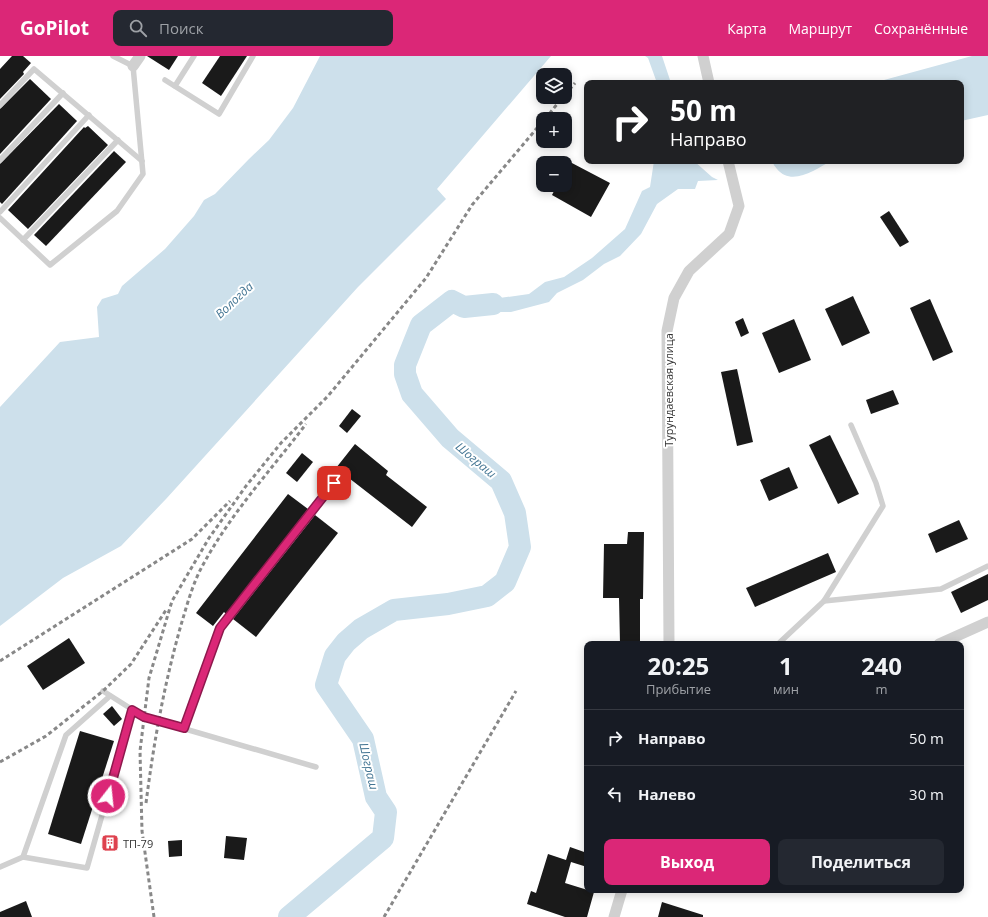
<!DOCTYPE html>
<html lang="ru">
<meta charset="utf-8">
<style>
body{margin:0;font-family:"Open Sans",sans-serif;background:#242831;color:#f1f3f6;height:100vh;display:flex;flex-direction:column;font-size:15px;white-space:nowrap}
*{box-sizing:border-box;margin:0}
p{font-size:13px;color:#9ea1a6}
.icon{flex:none;width:22px;height:22px;fill:none;stroke:currentColor;stroke-width:2;stroke-linecap:round;stroke-linejoin:round}
.map{position:relative;flex:1;overflow:hidden}
.panel{position:absolute;left:584px;top:585px;width:380px;height:252px;display:flex;flex-direction:column;background:#171b24;border-radius:8px;box-shadow:0 2px 10px #0003}
.panel>*{flex:none}
.hud{position:absolute;left:584px;top:24px;width:380px;height:84px;border-radius:8px;box-shadow:0 2px 10px #0003;background:#202124;color:#fff;overflow:hidden}
.controls{position:absolute;left:536px;top:12px;display:grid;gap:8px}
.controls a{display:grid;place-items:center;width:36px;height:36px;border-radius:8px;background:#171b24;box-shadow:0 2px 10px #0003;font-size:20px}
.pin{position:absolute;display:grid;place-items:center;width:34px;height:34px;color:#fff;margin:-17px;border-radius:8px;box-shadow:0 2px 6px #0006}
.me{position:absolute;width:44px;margin:-22px;rotate:16deg;stroke-linejoin:round;filter:drop-shadow(0 0 3px #0008)}
.turn{display:flex;align-items:center;gap:14px;height:84px;padding:0 20px;font-size:18px}
.turn .icon{width:52px;height:52px;stroke-width:2.5}
.turn b{display:block;font-size:28px;line-height:34px}
.eta{display:flex;justify-content:space-evenly;align-items:center;height:68px;text-align:center}
.eta b{font-size:24px;font-weight:700;line-height:28px}
.primary-button{display:flex;gap:8px;margin-top:auto;padding:8px 20px}
.primary-button a{flex:1;height:46px;border-radius:8px;background:#db2777;color:#fff;font-size:16px;font-weight:700;line-height:46px;text-align:center}
.primary-button a+a{background:#242831;color:#f1f3f6}
ul{padding:0;list-style:none}
li{display:flex;align-items:center;gap:12px;height:56px;padding:0 20px;border-top:1px solid #363941}
li div{flex:1}
li b{display:block;font-size:15px}
li em{font-style:normal}
header{display:flex;align-items:center;gap:24px;box-sizing:border-box;height:56px;padding:0 20px;background:#db2777;color:#fff}
header strong{font-size:19px}
nav{display:flex;gap:22px;margin-inline-start:auto;font-size:14px}
.search{width:280px;height:36px;background:#242831;display:flex;align-items:center;gap:10px;box-sizing:border-box;padding:0 14px;border-radius:8px;color:#9ea1a6;font-size:15px}
.map>svg:first-child{display:block}
</style>
<header>
<strong>GoPilot</strong>
<div class="search"><svg class="icon" aria-label="search" viewBox="0 0 24 24"><circle cx="10" cy="10" r="6"/><path d="M15 15l6 6"/></svg>Поиск</div>
<nav><a>Карта</a><a>Маршрут</a><a>Сохранённые</a></nav>
</header>
<div class="map">
<svg width="988" height="861" viewBox="0 0 988 861">
<rect width="100%" height="100%" fill="#fff"/>
<!-- water -->
<g fill="#cde0eb">
<polygon points="320,0 551,0 437,133 446,143 358,231 166,443 121,490 63,522 0,570 0,351 60,286 99,281 97,251 102,243 118,238 122,230 165,193 194,160 204,144 215,138 249,103 269,84 293,52"/>
<polygon points="645,0 662,0 671,27 657,27 648,2"/>
<polygon points="972,0 988,0 988,59 961,65 961,27 873,27"/>
<polygon points="654,105 694,105 712,121 718,124 698,125 695,133 678,133 657,148 641,178 620,200 604,208 583,224 557,237 549,246 511,256 482,256 464,251 478,245 529,238 545,226 564,221 592,202 625,173 642,135 650,131"/>
<path d="M773,105H831C816,113 792,131 777,113C775,110 773,109 773,105Z"/>
</g>
<g fill="none" stroke-linecap="round" stroke-linejoin="round">
<!-- river -->
<polyline stroke="#cde0eb" stroke-width="22" points="289,861 383,782 386,756 376,741 363,683 326,629 335,600 346,586 361,573 394,554 448,548 487,540 505,526 520,491 515,457 501,425 450,382 412,338 405,318 405,309 421,269 452,245 464,251 493,248"/>
</g>
<!-- building -->
<g fill="#1a1a1a">
<polygon points="12,0 23,0 31,7 23,16 24,18 0,43 0,13"/>
<polygon points="147,0 178,0 169,14"/>
<polygon points="220,0 247,0 221,40 202,27"/>
<polygon points="30,23 51,43 0,98 0,53"/>
<polygon points="59,48 77,65 2,148 0,146 0,108"/>
<polygon points="88,70 108,89 28,173 8,154 84,71 85,72"/>
<polygon points="114,95 126,106 46,190 34,179"/>
<polygon points="570,106 610,127 591,161 552,139 557,129 565,129 565,114"/>
<polygon points="889,155 909,186 900,191 880,161"/>
<polygon points="853,240 870,277 842,290 825,253"/>
<polygon points="930,243 953,296 933,305 910,252"/>
<polygon points="743,262 749,277 741,281 735,266"/>
<polygon points="794,263 811,304 779,317 762,277"/>
<polygon points="737,313 753,386 737,390 721,316"/>
<polygon points="893,334 899,348 871,358 866,344"/>
<polygon points="352,353 361,360 347,377 339,370"/>
<polygon points="830,379 859,438 838,448 809,389"/>
<polygon points="355,388 388,415 386,419 427,451 412,471 336,412"/>
<polygon points="302,397 313,406 297,426 286,417"/>
<polygon points="789,411 798,432 769,445 760,424"/>
<polygon points="288,438 308,453 226,558 224,556 213,570 196,557"/>
<polygon points="315,459 338,477 256,581 233,563"/>
<polygon points="959,464 968,483 936,497 928,478"/>
<polygon points="628,476 644,476 643,543 640,543 640,588 620,588 619,542 603,542 604,488 627,488"/>
<polygon points="828,497 836,516 755,551 746,532"/>
<polygon points="988,518 988,544 961,557 951,536"/>
<polygon points="69,582 85,607 43,634 27,610"/>
<polygon points="112,650 122,663 114,670 103,658"/>
<polygon points="80,675 114,685 81,788 48,778"/>
<polygon points="226,780 247,782 244,804 224,802"/>
<polygon points="182,784 182,800 169,801 168,785"/>
<polygon points="570,791 587,797 587,811 571,806 565,827 594,836 587,861 565,861 527,848 531,835 536,837 548,798 566,804"/>
<polygon points="26,845 32,861 0,861 0,856"/>
<polygon points="662,846 703,859 703,861 658,861"/>
</g>
<g fill="none" stroke-linecap="round" stroke-linejoin="round">
<!-- service -->
<g stroke="#d0d0d0" stroke-width="5.5">
<polyline points="165,24 219,58 253,0"/>
<polyline points="175,30 194,0"/>
<polyline points="0,49 34,13 142,105"/>
<polyline points="0,104 63,37"/>
<polyline points="0,156 89,59"/>
<polyline points="0,162 50,209 117,155 143,118 133,10 113,0"/>
<polyline points="23,184 118,84"/>
<polyline points="824,545 941,533 988,510"/>
<polyline points="778,588 824,545 883,450 876,427 851,369"/>
<polyline points="103,635 144,661 316,711"/>
<polyline points="184,672 220,572 334,427"/>
<polyline points="23,801 87,812 132,654"/>
<polyline points="0,811 23,801 66,679 110,640"/>
</g>
<!-- minor -->
<g stroke="#d0d0d0" stroke-width="11">
<polyline points="703,0 709,27"/>
<polyline points="133,10 140,0"/>
<polyline points="669,588 667,275 674,242 689,215 729,178 739,150 728,105"/>
<polyline points="939,588 988,566"/>
<polyline points="614,861 622,834"/>
</g>
<!-- rail -->
<g stroke="#888" stroke-width="3" stroke-dasharray="4 3" stroke-linecap="butt">
<polyline points="565,39 575,27"/>
<polyline points="545,63 563,41"/>
<polyline points="0,605 192,483 230,445"/>
<polyline points="0,706 46,680 103,635 131,608 166,554"/>
<path d="M146,747C154,685 164,629 181,569C187,549 193,526 204,507C232,456 271,414 306,368"/>
<polyline points="154,861 142,775 140,695 149,622 172,545 209,482 246,430 281,387 328,340 426,222 472,149 543,65"/>
<polyline points="384,861 516,635"/>
</g>
</g>
<g fill="none" stroke-linecap="round" stroke-linejoin="round">
<!-- route casing -->
<g stroke="#8e194d" stroke-width="10">
<polyline id="route" points="108,740 132,654 144,661 184,672 220,572 334,427"/>
</g>
<!-- route -->
<use href="#route" stroke="#db2777" stroke-width="7"/>
</g>
<!-- icons -->
<defs>
<g id="building-square" transform="scale(0.9)"><rect x="-9" y="-9" width="18" height="18" rx="4" fill="#de414e" stroke="#fff"/><path d="M-4-6H4V6H1V3H-1V6H-4ZM-2.5-4.3h1.7v1.8h-1.7ZM.8-4.3h1.7v1.8H.8ZM-2.5-1h1.7V.8h-1.7ZM.8-1h1.7V.8H.8Z" fill="#fff"/></g>
</defs>
<g fill-rule="evenodd">
<use href="#building-square" x="110" y="787"/>
</g>
<g text-anchor="middle" dominant-baseline="central" stroke-width="4" stroke-linejoin="round" paint-order="stroke">
<!-- street labels -->
<g font-size="11" fill="#333" stroke="#fff">
<text transform="translate(668 334) rotate(-90)">Турундаевская улица</text>
</g>
<!-- poi labels -->
<g font-size="11" fill="#333" stroke="#fff" text-anchor="start">
<text x="123" y="787">ТП-79</text>
</g>
<!-- water labels -->
<g font-size="12" font-style="italic" fill="#437593" stroke="#fff">
<text transform="translate(234 244) rotate(-43)">Вологда</text>
<text transform="translate(476 404) rotate(40)">Шограш</text>
<text transform="translate(369 710) rotate(77)">Шограш</text>
</g>
</g>
</svg>
<div class="controls">
<a><svg class="icon" aria-label="layers" viewBox="0 0 24 24"><path d="M12 4l9 5-9 5-9-5zM3 14l9 5 9-5"/></svg></a>
<a>+</a>
<a>−</a>
</div>
<div class="pin" style="left:334px;top:427px;background:#d93025"><svg class="icon" aria-label="arrive" viewBox="0 0 24 24"><path d="M6 21V4h12l-3 4 3 4H6"/></svg></div>
<svg class="me" style="left:108px;top:740px" viewBox="-20 -20 40 40"><circle r="17" fill="#db2777" stroke="#fff" stroke-width="3"/><path d="M0-11L8 9 0 5-8 9z" fill="#fff"/></svg>
<div class="hud">
<div class="turn"><svg class="icon" aria-label="right" viewBox="0 0 24 24"><path d="M7 20v-9h11M14 6l5 5-5 5"/></svg><div><b>50 m</b>Направо</div></div>
</div>
<section class="panel">
<div class="eta">
<div><b>20:25</b><p>Прибытие</p></div>
<div><b>1</b><p>мин</p></div>
<div><b>240</b><p>m</p></div>
</div>
<ul>
<li><svg class="icon" aria-label="right" viewBox="0 0 24 24"><path d="M7 20v-9h11M14 6l5 5-5 5"/></svg><div><b>Направо</b></div><em>50 m</em></li>
<li><svg class="icon" aria-label="left" viewBox="0 0 24 24"><path d="M17 20v-9H6M10 6l-5 5 5 5"/></svg><div><b>Налево</b></div><em>30 m</em></li>
</ul>
<div class="primary-button"><a>Выход</a><a>Поделиться</a></div>
</section>
</div>
